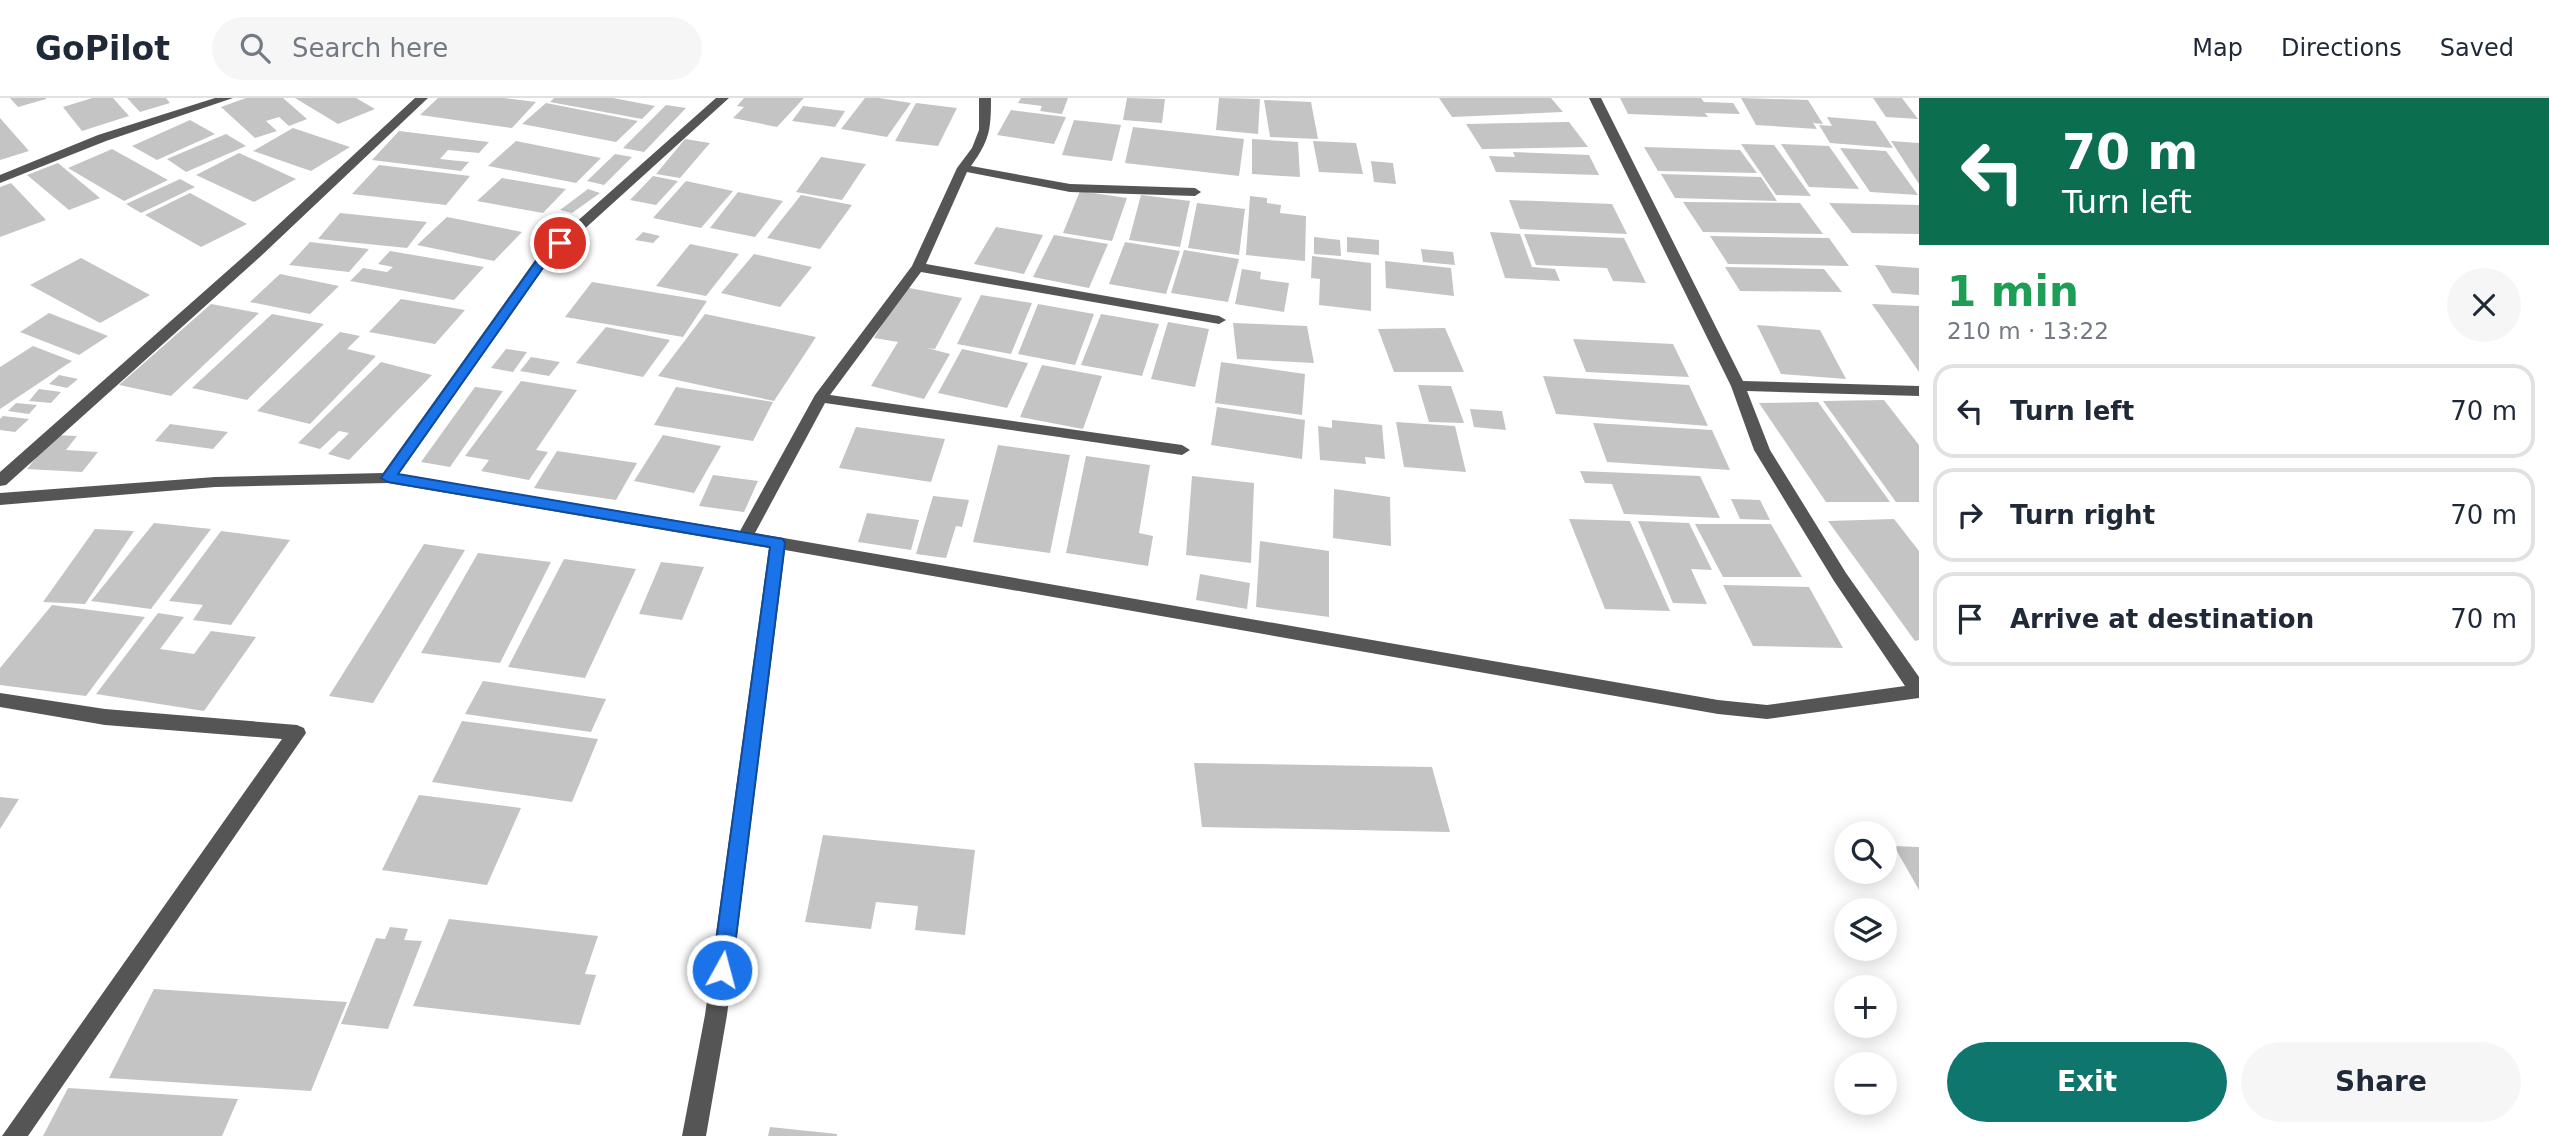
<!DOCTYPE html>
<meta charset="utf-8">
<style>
body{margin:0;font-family:"DejaVu Sans",sans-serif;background:#f6f6f7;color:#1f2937;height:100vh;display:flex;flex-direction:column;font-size:26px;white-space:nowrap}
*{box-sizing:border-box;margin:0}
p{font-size:23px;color:#747a83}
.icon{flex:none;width:38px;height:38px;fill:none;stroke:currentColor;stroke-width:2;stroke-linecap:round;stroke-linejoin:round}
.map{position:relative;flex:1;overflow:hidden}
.drawer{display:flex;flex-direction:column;background:#fff;width:630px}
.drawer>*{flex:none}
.top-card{background:#0b6e4f;color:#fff;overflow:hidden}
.buttons{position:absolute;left:1834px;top:723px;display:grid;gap:14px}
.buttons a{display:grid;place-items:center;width:63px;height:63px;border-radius:50%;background:#fff;box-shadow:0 4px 18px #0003;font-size:35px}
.pin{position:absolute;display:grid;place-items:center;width:60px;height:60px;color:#fff;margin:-30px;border:4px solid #fff;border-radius:50%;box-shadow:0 2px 7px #0007}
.me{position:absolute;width:77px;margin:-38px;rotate:7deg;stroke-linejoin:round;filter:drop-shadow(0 0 5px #0008)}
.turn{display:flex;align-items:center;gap:24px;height:147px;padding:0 28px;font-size:32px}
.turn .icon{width:91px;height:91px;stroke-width:2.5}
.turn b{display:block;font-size:49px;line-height:60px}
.round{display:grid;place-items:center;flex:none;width:74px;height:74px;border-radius:37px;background:#f6f6f7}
.head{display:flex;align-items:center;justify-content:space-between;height:119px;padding:0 28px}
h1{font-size:42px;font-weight:800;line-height:52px;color:#1e9e55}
.button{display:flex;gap:14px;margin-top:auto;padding:14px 28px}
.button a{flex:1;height:80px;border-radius:42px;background:#0f766e;color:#fff;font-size:28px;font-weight:800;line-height:80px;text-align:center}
.button a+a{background:#f6f6f7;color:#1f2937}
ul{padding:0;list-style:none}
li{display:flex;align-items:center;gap:21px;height:94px;margin:0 14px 10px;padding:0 14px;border:4px solid #e0e1e3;border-radius:21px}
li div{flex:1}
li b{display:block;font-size:26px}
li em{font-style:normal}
header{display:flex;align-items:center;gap:42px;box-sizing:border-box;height:98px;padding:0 35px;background:#fff;border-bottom:2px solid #e0e1e3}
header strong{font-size:33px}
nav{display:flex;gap:38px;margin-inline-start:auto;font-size:24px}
.search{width:490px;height:63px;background:#f6f6f7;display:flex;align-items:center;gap:18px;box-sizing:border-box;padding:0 24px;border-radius:38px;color:#747a83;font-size:26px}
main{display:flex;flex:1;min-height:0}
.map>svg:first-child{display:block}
</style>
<header>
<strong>GoPilot</strong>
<div class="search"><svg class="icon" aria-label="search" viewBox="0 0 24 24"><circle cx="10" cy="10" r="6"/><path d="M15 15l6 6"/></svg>Search here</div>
<nav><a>Map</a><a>Directions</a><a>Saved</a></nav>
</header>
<main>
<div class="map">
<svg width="1919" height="1038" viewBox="0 0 1919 1038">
<rect width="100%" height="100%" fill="#fff"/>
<!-- building -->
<g fill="#c4c4c4">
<polygon points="10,0 46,0 46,1 18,9"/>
<polygon points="92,0 113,0 129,18 82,33 63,9"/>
<polygon points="127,0 166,0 170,5 140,14"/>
<polygon points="246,0 283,0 307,21 289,28 279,19 266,23 277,33 255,40 221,9"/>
<polygon points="295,0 356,0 375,11 338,26"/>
<polygon points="438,0 504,0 536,4 512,30 420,17"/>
<polygon points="554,0 613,0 655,8 642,21 550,4"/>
<polygon points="744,0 804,0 777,29 733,20 744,9 737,8"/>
<polygon points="865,0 879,0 911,5 887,39 841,31"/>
<polygon points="1021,0 1068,0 1062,16 1040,13 1042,8 1018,5"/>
<polygon points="1127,0 1165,1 1162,25 1123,22"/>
<polygon points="1219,0 1260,1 1258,36 1216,32"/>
<polygon points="1439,0 1551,0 1563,14 1452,19"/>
<polygon points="1620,0 1701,0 1704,4 1733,5 1740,16 1705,15 1708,19 1628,16"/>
<polygon points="1741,0 1808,2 1823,26 1813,25 1817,31 1756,27"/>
<polygon points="1873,0 1902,0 1918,21 1886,19"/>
<polygon points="1264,2 1311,4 1318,41 1270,39"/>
<polygon points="546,5 638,23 616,44 522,26"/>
<polygon points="916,5 957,10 938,48 895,43"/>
<polygon points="666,7 686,10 644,54 623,50"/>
<polygon points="803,8 845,13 835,29 792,23"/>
<polygon points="1011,12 1066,19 1054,46 997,37"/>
<polygon points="1827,19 1875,23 1893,50 1830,45 1819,27 1832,28"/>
<polygon points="0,20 29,53 0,62"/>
<polygon points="190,22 215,36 157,62 132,48"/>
<polygon points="1074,22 1121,27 1112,63 1062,57"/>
<polygon points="1569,24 1588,49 1482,51 1466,26"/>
<polygon points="1133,29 1244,41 1239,78 1125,65"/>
<polygon points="293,30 350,49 311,73 253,53"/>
<polygon points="399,33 489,44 479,55 448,52 440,61 469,64 461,73 372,62"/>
<polygon points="226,36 246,48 186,74 167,61"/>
<polygon points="685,41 710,45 680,80 656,76"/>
<polygon points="1252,41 1298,44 1300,79 1252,76"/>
<polygon points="516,43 601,60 576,85 488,68"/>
<polygon points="1313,43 1356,45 1363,76 1319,74"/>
<polygon points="1891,43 1919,45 1919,86"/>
<polygon points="1741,46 1774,47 1811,98 1776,97"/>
<polygon points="1781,46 1829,48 1859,91 1809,89"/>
<polygon points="1644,49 1740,52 1757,75 1658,73"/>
<polygon points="1840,50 1886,53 1918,97 1870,94"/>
<polygon points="112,51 168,82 124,103 68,70"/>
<polygon points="1513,54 1589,57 1599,77 1496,74 1489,58 1515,59"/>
<polygon points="239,55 296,81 254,104 196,77"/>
<polygon points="615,56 632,59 604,87 587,83"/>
<polygon points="821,59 866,66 842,102 796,94"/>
<polygon points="1371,63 1393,65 1396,86 1374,84"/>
<polygon points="58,65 100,100 69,112 27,77"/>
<polygon points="379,67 470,78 446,107 352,96"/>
<polygon points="1661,76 1761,79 1777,103 1675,100"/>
<polygon points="653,78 678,83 656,107 630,102"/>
<polygon points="502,80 566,91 543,115 477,103"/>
<polygon points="180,81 195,89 141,115 126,106"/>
<polygon points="686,83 733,93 701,130 653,120"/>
<polygon points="11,85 46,122 0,139 0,89"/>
<polygon points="588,91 600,95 572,115 560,112"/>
<polygon points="1080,93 1127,100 1112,143 1063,135"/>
<polygon points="738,94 783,103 755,139 710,130"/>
<polygon points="190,95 247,126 201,149 145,117"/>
<polygon points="801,97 852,107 820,151 767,140"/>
<polygon points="1141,97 1190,103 1180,149 1129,142"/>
<polygon points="1250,98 1267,100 1267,105 1281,107 1280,115 1306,118 1305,163 1246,157"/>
<polygon points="1509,102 1612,106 1627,136 1520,131"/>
<polygon points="1683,104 1800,105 1823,136 1703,134"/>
<polygon points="1197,105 1245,111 1239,157 1188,150"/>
<polygon points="1829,105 1919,107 1919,136 1852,135"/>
<polygon points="340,115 427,124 407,150 318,141"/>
<polygon points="447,119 522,134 494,163 417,147"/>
<polygon points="996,129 1043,137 1024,176 974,166"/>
<polygon points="643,134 660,138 653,145 635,142"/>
<polygon points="1490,134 1520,136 1532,169 1555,171 1560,183 1505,180"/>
<polygon points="1524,136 1624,140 1646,185 1613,183 1607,170 1536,167"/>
<polygon points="1054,137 1108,146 1089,190 1033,179"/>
<polygon points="1710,138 1829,140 1849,168 1728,166"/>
<polygon points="1314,139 1340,142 1341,158 1314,156"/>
<polygon points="1347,139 1379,142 1379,157 1347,154"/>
<polygon points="310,144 369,151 349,174 289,167"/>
<polygon points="1125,144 1180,153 1166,196 1109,186"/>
<polygon points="690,146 739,156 706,198 656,188"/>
<polygon points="1421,151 1453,154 1455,167 1423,164"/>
<polygon points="1184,152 1239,161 1228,204 1171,195"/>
<polygon points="390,153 484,169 454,202 350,183 363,170 387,174 393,169 378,166"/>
<polygon points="754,156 812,169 780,209 721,195"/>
<polygon points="1312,158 1371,165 1371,213 1319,207 1320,181 1311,180"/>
<polygon points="81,160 150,197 100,225 30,187"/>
<polygon points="1385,163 1451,170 1454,198 1386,190"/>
<polygon points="1875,167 1919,170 1919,197 1892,195"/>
<polygon points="1725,169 1824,171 1842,194 1740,193"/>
<polygon points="1242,171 1261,174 1260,181 1289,185 1284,214 1235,206"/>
<polygon points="280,176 339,188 310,216 250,204"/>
<polygon points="592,184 707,203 683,239 565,219"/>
<polygon points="904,189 962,200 935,251 927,250 950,256 924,301 871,288 898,244 874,240"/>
<polygon points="981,197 1032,205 1011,256 957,246"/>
<polygon points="401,201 465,212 435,246 369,234"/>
<polygon points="211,206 259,215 171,298 119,287"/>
<polygon points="1038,206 1094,216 1075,267 1018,256"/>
<polygon points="1872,206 1919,208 1919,274"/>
<polygon points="49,215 108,238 79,257 20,234"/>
<polygon points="272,216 324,226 247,302 192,290"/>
<polygon points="705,216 816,239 774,303 658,278"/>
<polygon points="1101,216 1159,226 1142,278 1081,267"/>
<polygon points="1168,224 1209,231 1195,289 1151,281"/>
<polygon points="1233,225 1307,228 1314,265 1237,261"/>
<polygon points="1757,227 1820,232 1846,281 1781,276"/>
<polygon points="606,229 670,242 643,279 576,265"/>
<polygon points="1445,230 1464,274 1394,274 1378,231"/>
<polygon points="340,234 360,238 347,251 376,258 310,326 257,313"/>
<polygon points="1573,241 1673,246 1689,279 1586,274"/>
<polygon points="33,248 72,263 0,311 0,269"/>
<polygon points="506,251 527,254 513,274 491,270"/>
<polygon points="962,251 1028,265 1007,310 938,295"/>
<polygon points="531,259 560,264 549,278 520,273"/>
<polygon points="381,264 432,277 349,362 328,356 349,335 339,333 320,351 298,345"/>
<polygon points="1221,264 1305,276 1302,317 1215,305"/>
<polygon points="1042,267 1102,278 1083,331 1020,319"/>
<polygon points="59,277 78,281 67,290 49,286"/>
<polygon points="1543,278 1689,287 1708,328 1556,316"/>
<polygon points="521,283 577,292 536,352 548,354 529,382 481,373 489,362 465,358"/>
<polygon points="1418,287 1451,288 1464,325 1429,324"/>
<polygon points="475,289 503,293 450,369 421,364"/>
<polygon points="676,289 773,304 753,343 654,327"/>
<polygon points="39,291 61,294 51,305 29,303"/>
<polygon points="1884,302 1919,347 1919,404 1896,404 1823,303"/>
<polygon points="1818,304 1890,404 1826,404 1759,305"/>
<polygon points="16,305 37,307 29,316 8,313"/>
<polygon points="1217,309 1305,322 1302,361 1211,347"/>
<polygon points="1470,311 1502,313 1506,332 1474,329"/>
<polygon points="3,318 29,321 15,334 0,332 0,321"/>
<polygon points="1332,322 1382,327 1385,361 1365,359 1366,366 1320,362 1318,328 1332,330"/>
<polygon points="1396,324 1455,328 1466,374 1404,369"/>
<polygon points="1593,325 1712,332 1730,372 1607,364"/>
<polygon points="170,326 228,334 213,351 155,343"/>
<polygon points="856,329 945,341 931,384 839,370"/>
<polygon points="54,337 77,338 66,352 98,354 82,374 27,371"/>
<polygon points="663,337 721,348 694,395 634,383"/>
<polygon points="998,347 1070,357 1050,455 973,444"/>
<polygon points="557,353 637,365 616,402 534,390"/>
<polygon points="1086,358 1150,367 1139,435 1153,438 1148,468 1066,455"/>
<polygon points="1580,373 1700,378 1720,420 1624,416 1612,386 1585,385"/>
<polygon points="713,377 758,383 744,414 699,408"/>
<polygon points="1192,378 1254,385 1251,465 1186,457"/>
<polygon points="1334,391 1390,399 1391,448 1333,440"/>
<polygon points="933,398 969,402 962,429 956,428 946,460 916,456"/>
<polygon points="1731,401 1760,402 1770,422 1740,421"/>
<polygon points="867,415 919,422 911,452 858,444"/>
<polygon points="1569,421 1630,423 1670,513 1605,511"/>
<polygon points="1894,421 1919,453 1919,542 1915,543 1828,423"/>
<polygon points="1638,423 1689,425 1712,472 1691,471 1707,506 1673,505"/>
<polygon points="154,425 211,431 151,511 91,503"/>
<polygon points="1695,426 1771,426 1802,479 1723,479"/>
<polygon points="95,431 134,433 85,506 43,504"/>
<polygon points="221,433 290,442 231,527 193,522 203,507 169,503"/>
<polygon points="1260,443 1329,453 1329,519 1256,509"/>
<polygon points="424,446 465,452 373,605 329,598"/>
<polygon points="478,455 551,464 500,565 421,555"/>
<polygon points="564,461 636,471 585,580 508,569"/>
<polygon points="661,464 704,469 682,522 639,516"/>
<polygon points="1200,476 1250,485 1247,511 1196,502"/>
<polygon points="1723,487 1809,489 1843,550 1753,548"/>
<polygon points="52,507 145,519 86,598 0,587 0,570"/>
<polygon points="158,515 184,519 160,551 194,556 211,533 256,539 204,613 96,596"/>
<polygon points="483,583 606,601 591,634 465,616"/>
<polygon points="462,623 598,641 572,704 432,684"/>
<polygon points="1194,665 1432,669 1450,734 1202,729"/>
<polygon points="419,697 521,710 487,787 382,772"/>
<polygon points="0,699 19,701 0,731"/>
<polygon points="823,737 975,752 965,837 915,832 918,808 876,804 871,831 805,824"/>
<polygon points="1894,748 1919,749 1919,792"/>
<polygon points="449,821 598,838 585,876 596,877 580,927 413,908"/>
<polygon points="390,829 408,831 404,842 422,843 388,931 341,926 376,840 385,841"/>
<polygon points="154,891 347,904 311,993 109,980"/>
<polygon points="68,990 238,1001 222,1038 43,1038"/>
<polygon points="770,1029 837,1036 837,1038 768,1038"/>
</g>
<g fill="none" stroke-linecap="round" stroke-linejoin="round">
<!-- minor -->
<g fill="#555" fill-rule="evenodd">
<polygon points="215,0 233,0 106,43 0,85 0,77 98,37"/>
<polygon points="415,0 428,0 261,158 6,387 0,388 0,374 251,152"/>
<path d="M716,0H729L548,164L399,376L740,433L815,297L912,168L957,70L972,50L979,32V0H991C991,31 990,42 971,68L1070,86L1195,90L1201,94L1195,98L1070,94L967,74L926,166L1219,218L1226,222L1219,226L921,174L830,297L1182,347L1190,352L1182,357L825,305L755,435L1718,602L1767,607L1905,588L1834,483L1754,352L1731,288L1589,0H1601L1743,283L1919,288V298L1747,293L1770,352L1846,475L1919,579V600L1767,621L1718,616L785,452L727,917L706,1038H682L705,917L769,450L388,385L215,389L0,407V395L215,379L383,375L538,158Z"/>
<polygon points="0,595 105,611 297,627 304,630 306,635 28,1038 2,1038 282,641 105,627 0,609"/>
</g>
</g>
<!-- route -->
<polygon fill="#1a73e8" stroke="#114b97" stroke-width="2" points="560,142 566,145 547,164 398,376 783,441 785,445 732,872 729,879 722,881 715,879 712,872 770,449 388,384 381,380 539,159"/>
</svg>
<div class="buttons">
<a><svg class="icon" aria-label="search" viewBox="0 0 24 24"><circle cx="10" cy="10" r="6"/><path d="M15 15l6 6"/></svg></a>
<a><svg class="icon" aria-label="layers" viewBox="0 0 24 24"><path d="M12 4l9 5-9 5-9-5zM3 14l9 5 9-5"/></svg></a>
<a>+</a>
<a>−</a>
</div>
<div class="pin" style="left:560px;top:145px;background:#d93025"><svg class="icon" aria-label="arrive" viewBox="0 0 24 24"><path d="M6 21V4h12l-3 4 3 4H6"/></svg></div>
<svg class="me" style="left:722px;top:872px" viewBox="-20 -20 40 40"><circle r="17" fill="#1a73e8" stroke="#fff" stroke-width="3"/><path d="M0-11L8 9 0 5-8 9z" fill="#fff"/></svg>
</div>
<section class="drawer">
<div class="top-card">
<div class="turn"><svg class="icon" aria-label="left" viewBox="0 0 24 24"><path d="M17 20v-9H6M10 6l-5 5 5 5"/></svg><div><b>70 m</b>Turn left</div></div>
</div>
<div class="head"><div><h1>1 min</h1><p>210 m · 13:22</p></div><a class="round"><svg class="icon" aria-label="close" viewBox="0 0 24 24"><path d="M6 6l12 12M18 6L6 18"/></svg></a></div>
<ul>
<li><svg class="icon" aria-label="left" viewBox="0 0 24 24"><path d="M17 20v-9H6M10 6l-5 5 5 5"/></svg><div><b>Turn left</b></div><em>70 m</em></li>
<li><svg class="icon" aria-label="right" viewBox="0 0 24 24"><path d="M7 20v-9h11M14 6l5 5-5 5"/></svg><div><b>Turn right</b></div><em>70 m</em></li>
<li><svg class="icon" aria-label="arrive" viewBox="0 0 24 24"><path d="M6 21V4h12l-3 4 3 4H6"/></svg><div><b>Arrive at destination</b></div><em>70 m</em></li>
</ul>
<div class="button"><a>Exit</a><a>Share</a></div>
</section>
</main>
